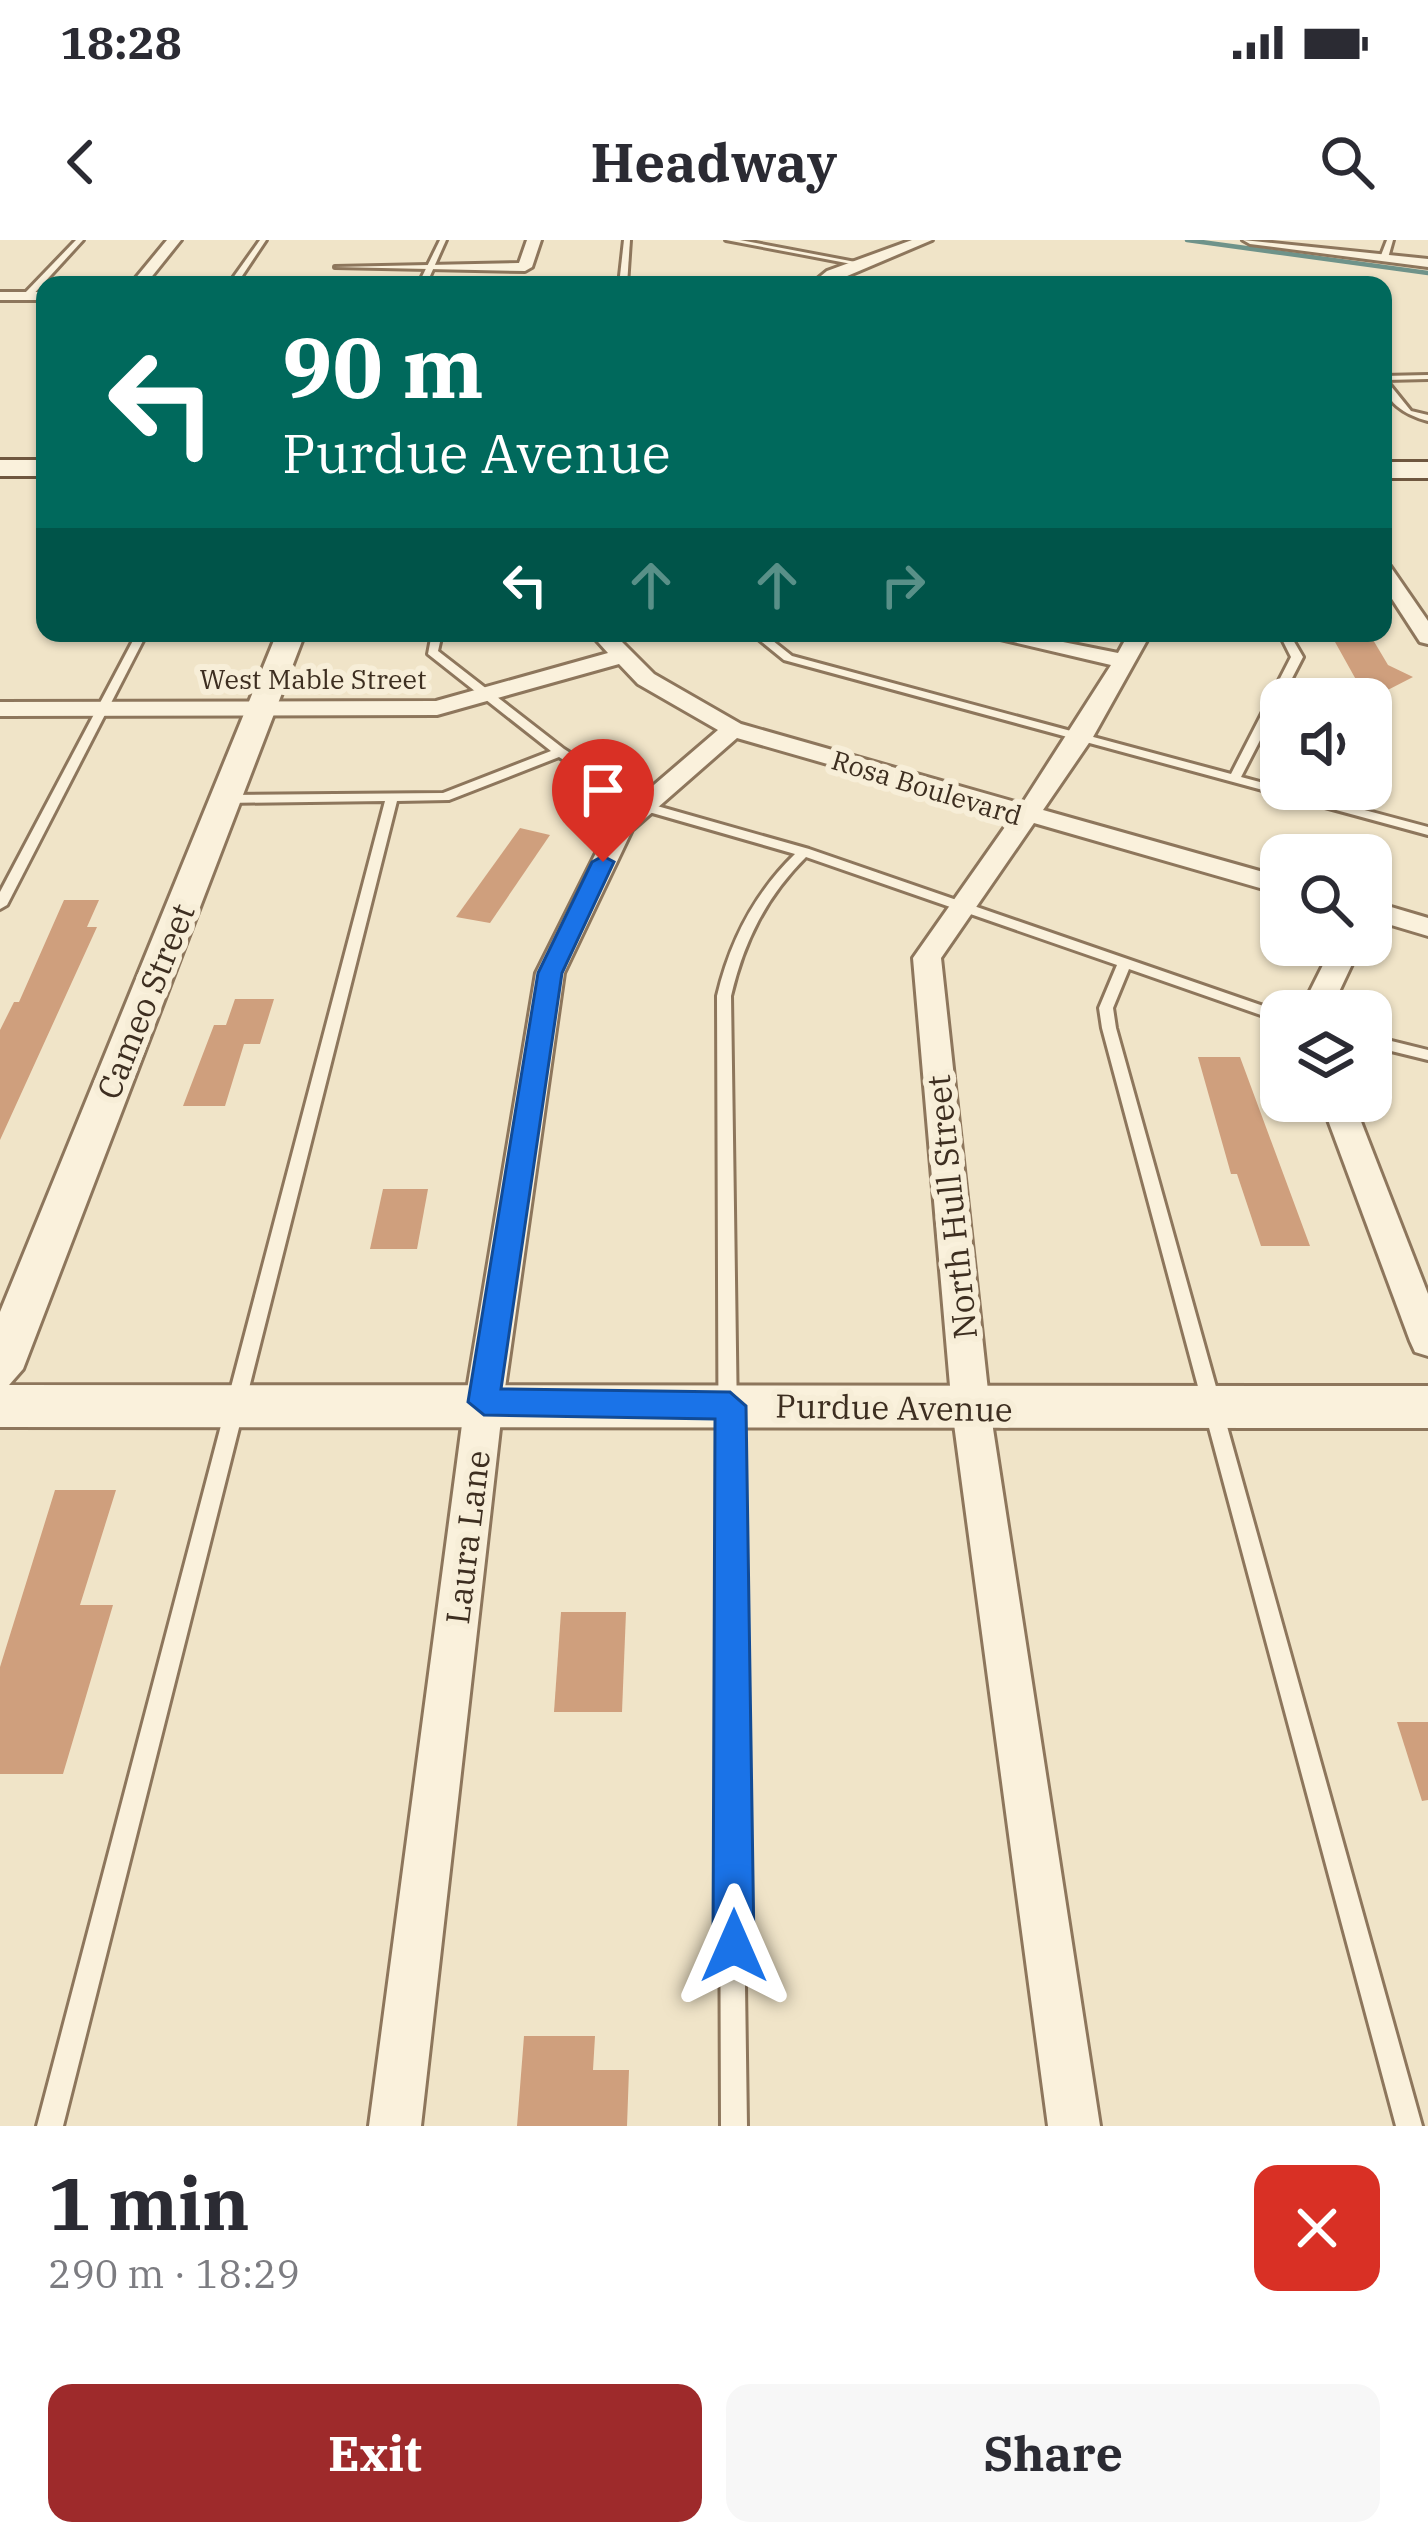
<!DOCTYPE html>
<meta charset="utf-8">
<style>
body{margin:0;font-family:"IBM Plex Serif",serif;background:#f7f7f7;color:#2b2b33;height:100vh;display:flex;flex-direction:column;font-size:45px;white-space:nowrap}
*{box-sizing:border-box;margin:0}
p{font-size:39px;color:#7c7c81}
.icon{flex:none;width:66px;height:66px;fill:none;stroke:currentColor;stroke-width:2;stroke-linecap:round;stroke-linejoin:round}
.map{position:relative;height:1886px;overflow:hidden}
.side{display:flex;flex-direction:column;background:#fff;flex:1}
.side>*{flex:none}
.top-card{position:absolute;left:36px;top:36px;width:1356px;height:366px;border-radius:24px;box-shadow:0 3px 9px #0004;background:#00695c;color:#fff;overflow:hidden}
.tools{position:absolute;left:1260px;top:438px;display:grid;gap:24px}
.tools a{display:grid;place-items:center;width:132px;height:132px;border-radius:24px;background:#fff;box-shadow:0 3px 9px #0004;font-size:60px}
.pin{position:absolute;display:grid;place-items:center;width:102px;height:102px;color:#fff;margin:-123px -51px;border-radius:50% 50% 50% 0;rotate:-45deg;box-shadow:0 0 12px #0007}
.pin .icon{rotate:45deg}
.me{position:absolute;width:132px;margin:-66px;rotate:0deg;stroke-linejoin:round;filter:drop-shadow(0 0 9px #0008)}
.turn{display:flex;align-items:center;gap:42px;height:252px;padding:0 48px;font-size:54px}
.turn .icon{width:156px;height:156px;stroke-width:2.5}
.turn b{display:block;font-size:84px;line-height:102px}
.lanes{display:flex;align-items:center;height:114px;padding:0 48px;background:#0003;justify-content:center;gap:60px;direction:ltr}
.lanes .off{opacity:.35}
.round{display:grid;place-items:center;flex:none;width:126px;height:126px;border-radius:24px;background:#f7f7f7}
.head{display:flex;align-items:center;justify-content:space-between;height:204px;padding:0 48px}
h1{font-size:72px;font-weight:700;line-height:90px}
.cta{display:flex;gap:24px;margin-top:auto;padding:24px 48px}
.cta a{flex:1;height:138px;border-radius:24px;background:#9e2a2b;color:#fff;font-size:48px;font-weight:700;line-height:138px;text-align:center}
.cta a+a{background:#f7f7f7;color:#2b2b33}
.status{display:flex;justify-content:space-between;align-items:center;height:84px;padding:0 60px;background:#fff;direction:ltr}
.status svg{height:33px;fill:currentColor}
header{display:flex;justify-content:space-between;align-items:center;height:156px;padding:0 48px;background:#fff;font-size:54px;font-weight:700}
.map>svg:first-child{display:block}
</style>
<div class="status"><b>18:28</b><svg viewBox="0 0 49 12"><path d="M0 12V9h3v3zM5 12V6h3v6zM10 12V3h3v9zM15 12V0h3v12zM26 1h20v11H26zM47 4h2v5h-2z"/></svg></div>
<header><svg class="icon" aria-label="back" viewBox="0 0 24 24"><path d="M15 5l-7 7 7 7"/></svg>Headway<svg class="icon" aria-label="search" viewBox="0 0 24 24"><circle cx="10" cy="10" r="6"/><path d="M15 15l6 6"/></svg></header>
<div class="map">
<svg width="1428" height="1886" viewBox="0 0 1428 1886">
<rect width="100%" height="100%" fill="#f0e4c8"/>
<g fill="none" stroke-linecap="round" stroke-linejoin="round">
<!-- stream -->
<polyline stroke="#6f938a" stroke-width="4.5" points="1187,0 1428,33"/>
</g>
<!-- building -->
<g fill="#cf9f7d">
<polygon points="1330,393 1369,393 1388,425 1413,437 1378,455 1359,445"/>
<polygon points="520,588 550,595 490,683 456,677"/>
<polygon points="64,660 99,660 87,687 97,687 0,900 0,790 14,762 19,762"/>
<polygon points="235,759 274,759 260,804 244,804 225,866 183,866 214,785 226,785"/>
<polygon points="1198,817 1240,817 1310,1006 1261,1006 1237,934 1231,934"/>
<polygon points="383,949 428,949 417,1009 370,1009"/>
<polygon points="55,1250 116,1250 80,1365 113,1365 63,1534 0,1534 0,1427"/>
<polygon points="561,1372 626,1372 622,1472 554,1472"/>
<polygon points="1397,1482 1428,1482 1428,1560 1422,1561"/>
<polygon points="524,1796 595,1796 593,1830 629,1830 627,1886 517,1886"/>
</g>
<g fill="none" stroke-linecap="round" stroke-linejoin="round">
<!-- service casing -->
<g stroke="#8d765c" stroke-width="6">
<g id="service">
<polygon points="76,0 83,0 30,58 24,58 24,54"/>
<polygon points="260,0 266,0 236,45 228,45"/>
<polygon points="440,0 446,0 426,45 418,45"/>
<polygon points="624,0 630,0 627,45 619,45"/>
<polygon points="726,0 740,0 866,24 862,26"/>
<polygon points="1387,0 1393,0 1388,18 1384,20 1380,18"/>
<polygon points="1068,42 1071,45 945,45 949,43"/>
<path d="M1428,135V139L1386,140L1411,171L1428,175V181C1405,175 1383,162 1383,136Z"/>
<polygon points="137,393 147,393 7,665 0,669 0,652"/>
<path d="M432,393H442L438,411L564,509L650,564L809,609L1281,772V782L1129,729L1113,768L1116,788L1422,1886H1396L1102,788L1099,768L1117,725L806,617C766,657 744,701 731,756L747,1886H721L717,756C730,701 754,654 795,614L642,570L559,517L449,560L397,561L63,1886H37L385,561L225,563L219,559L225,555L443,553L551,511L428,414Z"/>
<polygon points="751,393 763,393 792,416 1231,534 1291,417 1279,393 1289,393 1303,417 1241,537 1428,587 1428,595 784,420"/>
<polygon points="1371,796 1428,810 1428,820 1371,806"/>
</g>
</g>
<!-- minor casing -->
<g stroke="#8d765c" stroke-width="6">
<g id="minor">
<polygon points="167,0 181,0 145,45 130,45"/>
<polygon points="527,0 541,0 532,27 525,31 335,27 519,23"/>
<polygon points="912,0 932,0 826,45 810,45 827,31"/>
<polygon points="1243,0 1428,19 1428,27 1250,4"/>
<rect x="0" y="52" width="45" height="8"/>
<polygon points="1383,324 1390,326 1428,381 1428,404 1420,402 1383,345"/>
<polygon points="590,393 613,393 654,434 741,484 1022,564 1111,425 975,393 1018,393 1118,413 1129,393 1151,393 1093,497 1043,570 1281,637 1281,654 1034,583 941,718 990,1169 1100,1886 1048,1886 952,1169 913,718 1012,577 737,498 632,590 564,733 503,1162 421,1886 369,1886 465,1162 536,733 612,581 718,490 638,444 619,424 437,475 0,476 0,462 436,461 608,413"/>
<polygon points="1371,661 1428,678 1428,696 1371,679"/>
<polygon points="1333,705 1361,705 1330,771 1300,771"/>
<polygon points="1321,861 1353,861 1428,1054 1428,1116 1415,1112 1410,1101"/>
</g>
</g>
<!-- tertiary casing -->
<g stroke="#8d765c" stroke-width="6">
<polygon id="tertiary" points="277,393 305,393 23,1129 9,1145 1428,1146 1428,1188 0,1187 0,1072"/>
</g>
<!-- secondary casing -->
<g stroke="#6f573f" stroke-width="6">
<g id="secondary">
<rect x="0" y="220" width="45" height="16"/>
<rect x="1383" y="222" width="45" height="16"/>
</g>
</g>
<!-- service -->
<use href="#service" fill="#faf1dc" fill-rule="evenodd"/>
<!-- minor -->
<use href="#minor" fill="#faf1dc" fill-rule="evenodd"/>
<!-- tertiary -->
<use href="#tertiary" fill="#faf1dc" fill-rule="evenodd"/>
<!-- secondary -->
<use href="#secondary" fill="#faf1dc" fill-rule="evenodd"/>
</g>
<!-- route -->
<polygon fill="#1a73e8" stroke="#114b97" stroke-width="3" points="603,616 614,622 562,733 501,1149 730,1152 746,1166 754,1706 748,1720 734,1726 719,1720 713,1706 715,1179 484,1175 468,1162 538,733 592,622"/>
<g text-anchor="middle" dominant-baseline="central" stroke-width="12" stroke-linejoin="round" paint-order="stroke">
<!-- far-street labels -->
<g font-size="27" fill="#3d2e20" stroke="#f7eed8">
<text x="313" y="438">West Mable Street</text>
<text transform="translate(927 547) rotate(17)">Rosa Boulevard</text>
</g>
<!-- street labels -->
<g font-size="33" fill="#3d2e20" stroke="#f7eed8">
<text transform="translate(145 761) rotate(-68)">Cameo Street</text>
<text transform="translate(951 967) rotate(-96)">North Hull Street</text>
<text transform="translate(894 1167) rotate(1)">Purdue Avenue</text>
<text transform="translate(467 1297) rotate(-83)">Laura Lane</text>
</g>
</g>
</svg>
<div class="tools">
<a><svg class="icon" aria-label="sound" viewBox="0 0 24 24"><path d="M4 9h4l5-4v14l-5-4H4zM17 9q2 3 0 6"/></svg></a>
<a><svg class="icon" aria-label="search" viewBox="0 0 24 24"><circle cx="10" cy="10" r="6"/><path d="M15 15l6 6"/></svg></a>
<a><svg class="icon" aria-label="layers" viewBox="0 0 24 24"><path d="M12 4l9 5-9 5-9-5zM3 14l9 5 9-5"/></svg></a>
</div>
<div class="pin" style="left:603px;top:622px;background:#d93025"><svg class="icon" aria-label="arrive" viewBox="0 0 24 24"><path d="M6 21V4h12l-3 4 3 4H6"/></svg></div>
<svg class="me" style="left:734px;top:1706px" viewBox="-20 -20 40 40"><path d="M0-17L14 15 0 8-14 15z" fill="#1a73e8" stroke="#fff" stroke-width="4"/></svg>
<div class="top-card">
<div class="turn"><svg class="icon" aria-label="left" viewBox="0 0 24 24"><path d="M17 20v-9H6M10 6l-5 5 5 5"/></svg><div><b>90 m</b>Purdue Avenue</div></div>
<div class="lanes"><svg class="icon" aria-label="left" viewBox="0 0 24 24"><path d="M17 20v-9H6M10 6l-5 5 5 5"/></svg><svg class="icon off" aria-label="ahead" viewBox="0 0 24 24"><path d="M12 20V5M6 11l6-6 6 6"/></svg><svg class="icon off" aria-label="ahead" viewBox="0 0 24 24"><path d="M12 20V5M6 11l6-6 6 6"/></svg><svg class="icon off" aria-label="right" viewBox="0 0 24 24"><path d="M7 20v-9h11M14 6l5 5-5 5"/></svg></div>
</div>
</div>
<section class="side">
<div class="head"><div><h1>1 min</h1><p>290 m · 18:29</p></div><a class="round" style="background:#d93025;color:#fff"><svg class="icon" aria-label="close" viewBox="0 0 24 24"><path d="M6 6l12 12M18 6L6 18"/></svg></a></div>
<div class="cta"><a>Exit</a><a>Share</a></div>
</section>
